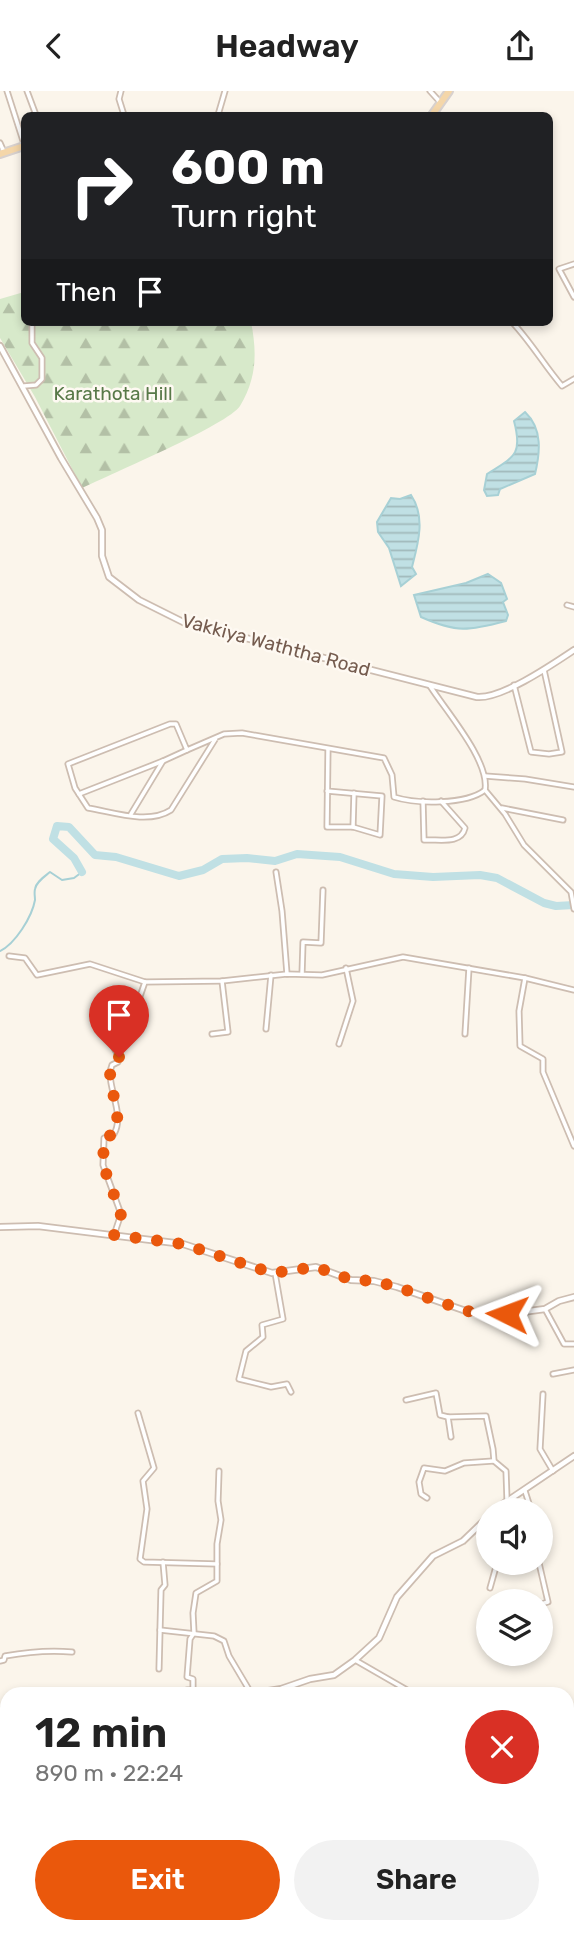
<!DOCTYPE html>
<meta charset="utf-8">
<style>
body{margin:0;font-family:Rubik,sans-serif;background:#f2f2f2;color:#222;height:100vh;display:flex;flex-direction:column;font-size:26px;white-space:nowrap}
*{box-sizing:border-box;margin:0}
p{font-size:23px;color:#767676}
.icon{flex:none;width:38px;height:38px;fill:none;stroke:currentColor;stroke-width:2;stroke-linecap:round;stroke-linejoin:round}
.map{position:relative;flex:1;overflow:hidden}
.sheet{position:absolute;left:0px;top:1596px;width:574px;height:247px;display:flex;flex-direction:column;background:#fff;border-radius:21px 21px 0 0;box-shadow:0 4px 10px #0003}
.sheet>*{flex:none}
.hud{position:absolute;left:21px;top:21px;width:532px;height:214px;border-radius:10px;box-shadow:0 4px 10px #0003;background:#202124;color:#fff;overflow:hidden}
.fabs{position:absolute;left:476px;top:1407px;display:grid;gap:14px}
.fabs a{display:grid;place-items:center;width:77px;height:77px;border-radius:50%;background:#fff;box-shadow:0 4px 10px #0003;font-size:35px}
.pin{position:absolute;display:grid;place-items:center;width:60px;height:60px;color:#fff;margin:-72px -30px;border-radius:50% 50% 50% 0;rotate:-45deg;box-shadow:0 0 7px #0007}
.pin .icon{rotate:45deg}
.me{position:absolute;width:77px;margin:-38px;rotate:273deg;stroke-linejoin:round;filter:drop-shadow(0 0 5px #0008)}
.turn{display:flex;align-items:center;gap:24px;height:147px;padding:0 35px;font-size:32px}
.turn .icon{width:91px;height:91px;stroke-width:2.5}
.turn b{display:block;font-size:49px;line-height:60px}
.then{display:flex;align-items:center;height:66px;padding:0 35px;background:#0003;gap:14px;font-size:26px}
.round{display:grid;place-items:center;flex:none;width:74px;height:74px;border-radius:37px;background:#f2f2f2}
.overview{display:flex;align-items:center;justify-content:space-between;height:119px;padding:0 35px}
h1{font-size:42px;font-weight:600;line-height:52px}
.button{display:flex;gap:14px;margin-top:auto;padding:14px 35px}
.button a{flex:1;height:80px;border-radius:42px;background:#ea580c;color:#fff;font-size:28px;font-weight:600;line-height:80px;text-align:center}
.button a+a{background:#f2f2f2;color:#222}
header{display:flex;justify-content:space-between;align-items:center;height:91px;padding:0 35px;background:#fff;font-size:32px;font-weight:600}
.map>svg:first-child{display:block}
</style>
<header><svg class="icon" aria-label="back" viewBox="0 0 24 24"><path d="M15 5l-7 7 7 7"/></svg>Headway<svg class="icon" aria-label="share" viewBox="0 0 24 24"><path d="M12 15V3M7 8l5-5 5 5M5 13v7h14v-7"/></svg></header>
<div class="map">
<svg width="574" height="1842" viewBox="0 0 574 1842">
<defs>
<pattern id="forest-firs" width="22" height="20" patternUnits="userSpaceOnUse" patternTransform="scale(1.75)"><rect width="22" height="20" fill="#d7e9ca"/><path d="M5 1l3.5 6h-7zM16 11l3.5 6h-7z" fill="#b3c0a6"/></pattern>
<pattern id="water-rules" width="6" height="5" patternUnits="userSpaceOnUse" patternTransform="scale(1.75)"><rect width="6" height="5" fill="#c0e0e4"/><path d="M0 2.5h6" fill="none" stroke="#a1b9bb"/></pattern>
</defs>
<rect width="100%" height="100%" fill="#fbf5eb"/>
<!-- forest -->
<path fill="url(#forest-firs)" d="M24,201V231H251C257,261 257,287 240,315C229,333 109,384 82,397L35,306L0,247V208Z"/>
<!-- water -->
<g fill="url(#water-rules)" stroke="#a7d0d5" stroke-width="2">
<path d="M525,321C543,338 540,362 535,383L500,398L498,404L487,405L484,399L487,383C514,366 523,364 514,330Z"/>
<path d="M411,404C426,426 418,453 412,476L416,483L401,495L389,457L378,441L377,431L391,407L400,408Z"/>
<path d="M488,483L501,492L507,508L503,511L508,524L506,530C468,540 457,542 421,526L414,504L466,492Z"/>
</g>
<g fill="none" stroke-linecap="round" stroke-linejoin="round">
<!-- stream -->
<path stroke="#a7d0d5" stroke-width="2" d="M0,860C15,853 32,826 35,809C35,805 34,802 35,798C36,791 44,786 50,781L62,789L74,787L82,781"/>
<!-- river -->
<polyline stroke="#c0e0e4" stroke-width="8" points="82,781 74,767 53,748 57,735 69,736 95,764 116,766 179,785 203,779 222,768 247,767 275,770 297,763 340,766 394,783 433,786 480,784 497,787 544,812 556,815 574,814"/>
<!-- minor casing -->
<g stroke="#cdbdb1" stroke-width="7">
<g id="minor">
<polyline points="7,0 24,53"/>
<polyline points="27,0 36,24"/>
<polyline points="121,0 119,8 124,24"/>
<polyline points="430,0 440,11"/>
<polyline points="218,24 225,0"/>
<polyline points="0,52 4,61"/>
<polyline points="574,173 559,178 574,206"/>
<path d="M512,231C531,251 544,274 562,295L574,288"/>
<polyline points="24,295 36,294 42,288 42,267 32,252 32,231"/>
<polyline points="567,514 574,516"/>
<polyline points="514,594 531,661 549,663 562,661 544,579"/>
<path d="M430,595C446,620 490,670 485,699L505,723L524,754L571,801L574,818"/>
<path d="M216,647L171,719C148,734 113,721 88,717L75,697L68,673L170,633H176L187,659L224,643L242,642L384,667L392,684L394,706C416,713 466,714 485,699"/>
<polyline points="485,685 525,688 574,696"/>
<polyline points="327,700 382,705 380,744 353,736 327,736 328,658"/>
<polyline points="79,703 163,670"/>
<path d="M423,710L424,749C439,748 461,754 465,737L441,710"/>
<polyline points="502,717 563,729"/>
<polyline points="131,723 163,670 187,659"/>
<polyline points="353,736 354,702"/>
<polyline points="276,781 282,820 287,883"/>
<polyline points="9,865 25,867 37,884 90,873 145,891"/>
<polyline points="302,883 303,851 321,852 323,799"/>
<polyline points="525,887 519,920 520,955 543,968 543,981 574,1055"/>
<polyline points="266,938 271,884"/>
<polyline points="212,943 228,941 222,890"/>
<polyline points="465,943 469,877"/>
<polyline points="339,953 353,910 346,877"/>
<path d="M114,1144L121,1123L103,1074L104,1047L114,1043C126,1022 104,992 112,974L118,971L119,966L110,950L119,929L137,914L145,891L222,890L287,883L322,884L403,866L525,887L574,899"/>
<polyline points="275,1182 283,1228 262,1234 263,1246 246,1260 239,1288 271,1296 287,1293 291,1301"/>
<polyline points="545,1218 564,1253 574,1253"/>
<polyline points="553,1283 574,1279"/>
<polyline points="543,1303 540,1358 553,1380"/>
<polyline points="406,1309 436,1302 440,1324 448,1326"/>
<polyline points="138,1322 154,1377 143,1390 147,1418 140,1468 144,1471 217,1473"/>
<polyline points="451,1346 448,1326 486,1325 493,1358 494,1370 506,1380 507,1409"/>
<polyline points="525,1400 531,1419"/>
<polyline points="427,1407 421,1403 419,1391 424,1377 445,1380 464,1372 493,1370"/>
<polyline points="539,1472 548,1511 541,1513"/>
<polyline points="490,1497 497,1472"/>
<polyline points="160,1539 214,1545 224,1550 229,1565 251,1602"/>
<polyline points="355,1569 414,1603"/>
<path d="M0,1570L4,1569L5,1565C27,1561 50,1559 72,1561"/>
<polyline points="159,1578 161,1499 165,1494 163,1471"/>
<polyline points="187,1603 187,1599 193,1599 193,1588 187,1586 190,1548 194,1542 193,1522 196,1502 217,1490 217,1453 221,1429 218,1410 219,1380"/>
<polyline points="0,1619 0,1623"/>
<polyline points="567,1678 574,1679"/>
<polyline points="567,1758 574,1754"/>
<polyline points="0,1774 7,1775"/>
<polyline points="456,1836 457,1842"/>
<polyline points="411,1842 425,1836"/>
</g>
</g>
<!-- tertiary casing -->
<g stroke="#cdbdb1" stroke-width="8">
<g id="tertiary">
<path d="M0,255L61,367L97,427L102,439V465L109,486L139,509L183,531L477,606C502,608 553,573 574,559"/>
<polyline points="0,1136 38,1135 183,1153 272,1182 316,1176 351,1189 374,1190 397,1196 463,1219 481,1223 507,1223 545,1218 559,1210 574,1206"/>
<polyline points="494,1419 574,1365"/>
<polyline points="250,1603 281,1598 310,1588 334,1584 355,1569 379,1547 397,1506 433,1465 463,1450 488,1426"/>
<polyline points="203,1836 209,1842"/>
</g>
</g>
<!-- primary casing -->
<g stroke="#d8d1ce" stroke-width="10">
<g id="primary">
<polyline points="432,24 449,0"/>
<polyline points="0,63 24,55"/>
</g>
</g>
<!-- minor -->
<use href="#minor" stroke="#fff" stroke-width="3.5"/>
<!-- tertiary -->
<use href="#tertiary" stroke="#fff" stroke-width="4.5"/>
<!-- primary -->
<use href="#primary" stroke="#f4d6a9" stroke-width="6"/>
</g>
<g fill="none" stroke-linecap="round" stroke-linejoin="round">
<!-- route -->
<path stroke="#ea580c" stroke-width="12" stroke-dasharray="0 21.6" d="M119,966L118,971L112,974C104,992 125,1021 114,1043L104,1047L103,1074L121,1123L114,1144L183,1153L272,1182L316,1176L352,1189L374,1190L397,1196L463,1219L481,1223H507"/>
</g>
<g text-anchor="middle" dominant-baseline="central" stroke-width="5" stroke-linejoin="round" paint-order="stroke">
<!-- park labels -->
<g font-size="19" fill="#587948" stroke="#fef9f2">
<text x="113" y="302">Karathota Hill</text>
</g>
<!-- street labels -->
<g font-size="19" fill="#755c4f" stroke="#fef9f2">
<text transform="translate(276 554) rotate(15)">Vakkiya Waththa Road</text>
</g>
</g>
</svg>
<div class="fabs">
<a><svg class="icon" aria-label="sound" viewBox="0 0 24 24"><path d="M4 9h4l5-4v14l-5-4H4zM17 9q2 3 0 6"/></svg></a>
<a><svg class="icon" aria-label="layers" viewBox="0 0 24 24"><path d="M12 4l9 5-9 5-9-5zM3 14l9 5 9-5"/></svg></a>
</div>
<div class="pin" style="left:119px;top:966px;background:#d93025"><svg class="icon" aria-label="arrive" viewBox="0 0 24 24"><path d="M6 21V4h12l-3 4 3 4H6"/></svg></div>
<svg class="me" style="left:507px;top:1223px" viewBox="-20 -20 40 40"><path d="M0-17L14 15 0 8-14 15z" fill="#ea580c" stroke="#fff" stroke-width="4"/></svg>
<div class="hud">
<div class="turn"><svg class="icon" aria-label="right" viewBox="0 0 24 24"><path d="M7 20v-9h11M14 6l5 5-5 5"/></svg><div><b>600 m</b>Turn right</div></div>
<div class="then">Then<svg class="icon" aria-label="arrive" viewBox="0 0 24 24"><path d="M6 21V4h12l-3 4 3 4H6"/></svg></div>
</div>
<section class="sheet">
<div class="overview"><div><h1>12 min</h1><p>890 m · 22:24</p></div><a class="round" style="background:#d93025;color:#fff"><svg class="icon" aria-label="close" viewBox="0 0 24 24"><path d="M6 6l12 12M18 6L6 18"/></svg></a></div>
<div class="button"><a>Exit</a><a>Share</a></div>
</section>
</div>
